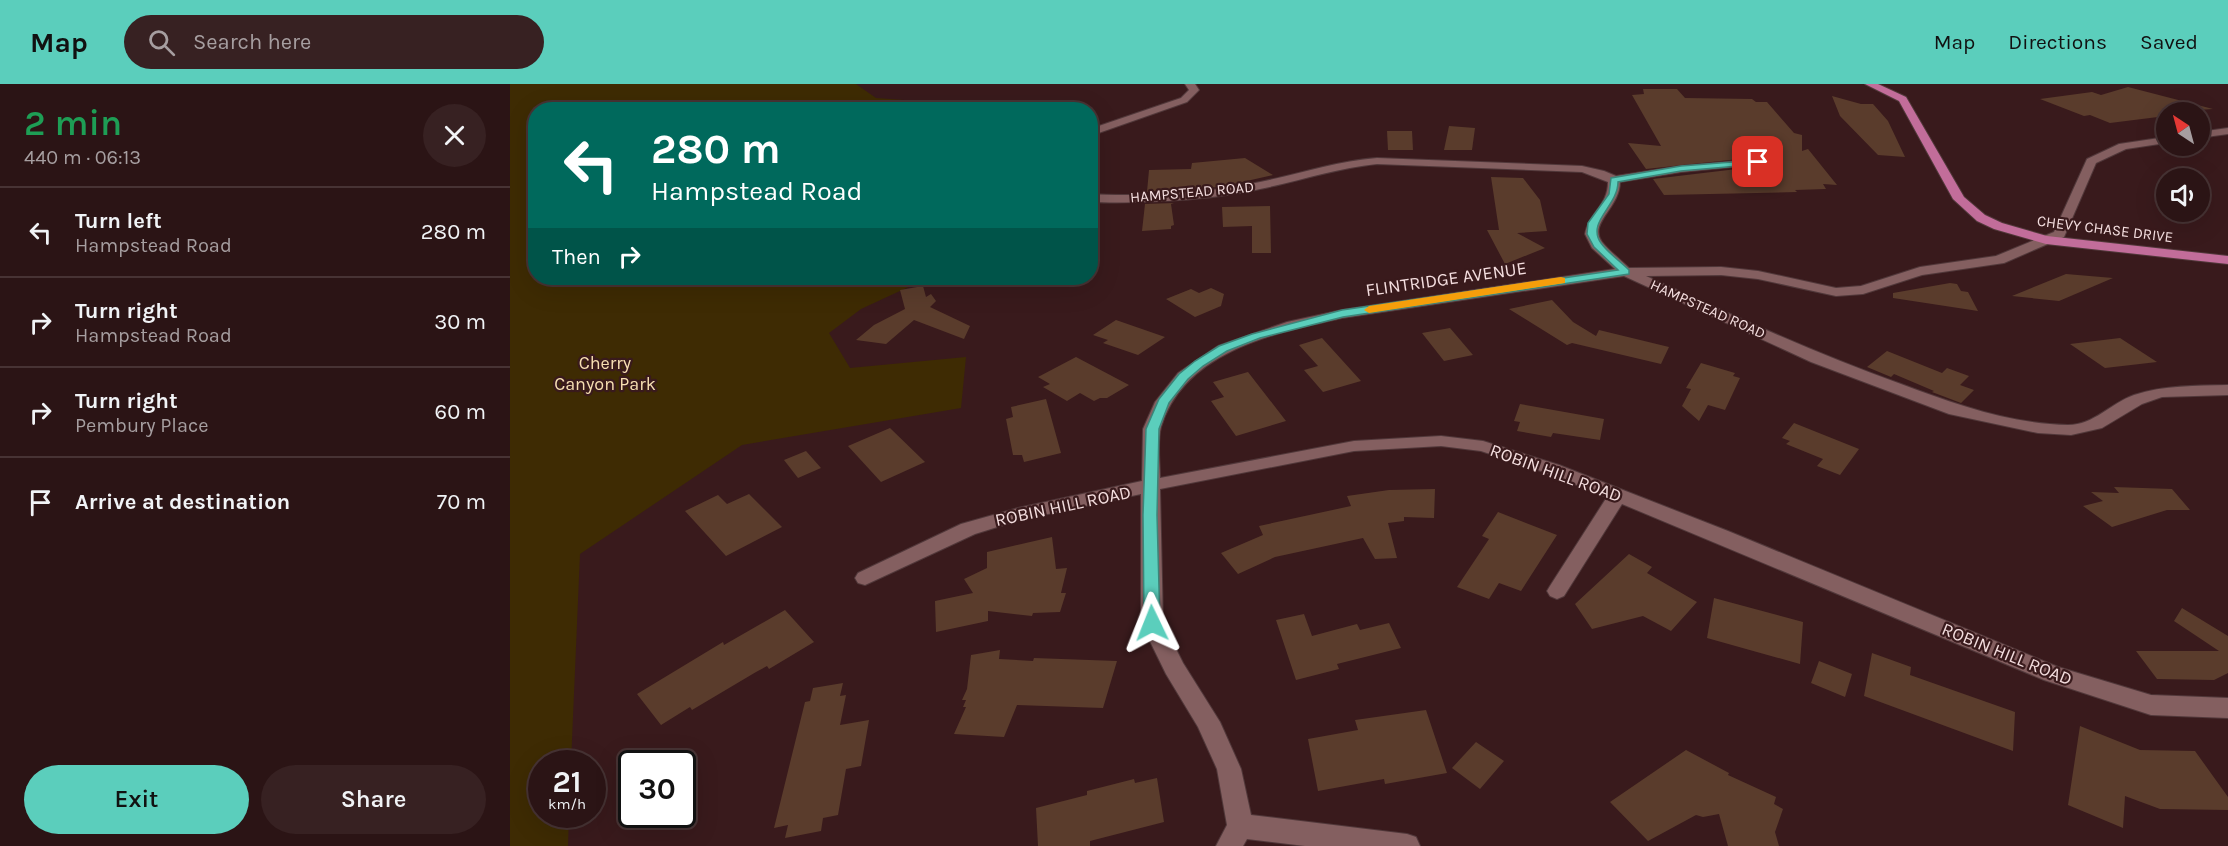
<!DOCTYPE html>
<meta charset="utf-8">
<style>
body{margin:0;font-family:Karla,sans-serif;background:#372122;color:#f1f3f6;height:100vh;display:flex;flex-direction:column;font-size:22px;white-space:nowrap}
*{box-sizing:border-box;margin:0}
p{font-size:20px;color:#a69ea0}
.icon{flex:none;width:33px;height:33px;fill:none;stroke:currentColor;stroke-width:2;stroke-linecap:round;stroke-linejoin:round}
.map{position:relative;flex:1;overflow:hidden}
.panel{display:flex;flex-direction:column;background:#2b1415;width:510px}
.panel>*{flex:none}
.guide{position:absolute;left:18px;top:18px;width:570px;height:183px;border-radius:24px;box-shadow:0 6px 24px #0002,0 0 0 2px #473334;background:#00695c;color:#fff;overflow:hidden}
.needle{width:39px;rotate:324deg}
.controls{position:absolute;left:1646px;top:18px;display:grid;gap:12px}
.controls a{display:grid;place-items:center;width:54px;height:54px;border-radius:50%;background:#2b1415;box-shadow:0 6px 24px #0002,0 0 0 2px #473334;font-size:30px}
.speed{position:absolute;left:18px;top:666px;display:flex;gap:12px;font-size:30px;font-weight:700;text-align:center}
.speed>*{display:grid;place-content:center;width:78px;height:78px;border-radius:50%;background:#2b1415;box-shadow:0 6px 24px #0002,0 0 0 2px #473334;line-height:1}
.speed small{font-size:15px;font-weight:400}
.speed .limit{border:3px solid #111;border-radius:9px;background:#fff;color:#111}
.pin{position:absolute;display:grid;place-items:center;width:51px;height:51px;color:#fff;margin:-26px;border-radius:12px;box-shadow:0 3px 9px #0006}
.me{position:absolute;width:66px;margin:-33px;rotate:358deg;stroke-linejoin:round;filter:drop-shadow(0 0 4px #0008)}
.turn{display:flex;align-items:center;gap:21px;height:126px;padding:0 24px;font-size:27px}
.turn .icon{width:78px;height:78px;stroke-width:2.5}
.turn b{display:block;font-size:42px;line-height:51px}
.then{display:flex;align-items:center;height:57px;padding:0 24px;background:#0003;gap:12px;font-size:22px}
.round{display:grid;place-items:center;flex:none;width:63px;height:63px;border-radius:32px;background:#372122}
.summary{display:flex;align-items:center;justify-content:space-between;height:102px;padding:0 24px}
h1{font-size:36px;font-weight:600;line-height:45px;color:#1e9e55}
.cta{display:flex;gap:12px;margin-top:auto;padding:12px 24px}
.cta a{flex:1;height:69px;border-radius:36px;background:#5bcebc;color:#111;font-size:24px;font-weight:600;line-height:69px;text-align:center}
.cta a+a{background:#372122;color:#f1f3f6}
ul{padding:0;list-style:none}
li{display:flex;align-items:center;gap:18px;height:90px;padding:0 24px;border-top:2px solid #473334}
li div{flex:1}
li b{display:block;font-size:22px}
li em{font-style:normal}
header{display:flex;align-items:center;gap:36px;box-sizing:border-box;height:84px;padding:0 30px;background:#5bcebc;color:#111}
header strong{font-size:28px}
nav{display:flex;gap:33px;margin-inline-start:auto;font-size:21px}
.search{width:420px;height:54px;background:#372122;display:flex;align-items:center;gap:15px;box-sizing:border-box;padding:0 21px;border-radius:33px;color:#a69ea0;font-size:22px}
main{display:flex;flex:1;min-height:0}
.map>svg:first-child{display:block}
</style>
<header>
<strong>Map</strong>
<div class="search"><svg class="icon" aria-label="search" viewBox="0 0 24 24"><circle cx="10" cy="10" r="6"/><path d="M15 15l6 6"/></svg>Search here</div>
<nav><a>Map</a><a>Directions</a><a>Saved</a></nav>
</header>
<main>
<section class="panel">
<div class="summary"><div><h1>2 min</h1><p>440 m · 06:13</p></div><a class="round"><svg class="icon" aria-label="close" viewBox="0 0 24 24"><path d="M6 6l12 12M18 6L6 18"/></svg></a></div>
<ul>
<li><svg class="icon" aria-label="left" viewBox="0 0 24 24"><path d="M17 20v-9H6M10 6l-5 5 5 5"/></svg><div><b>Turn left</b><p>Hampstead Road</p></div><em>280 m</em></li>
<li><svg class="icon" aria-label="right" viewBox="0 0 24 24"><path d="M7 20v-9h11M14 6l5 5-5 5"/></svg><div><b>Turn right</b><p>Hampstead Road</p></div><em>30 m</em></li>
<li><svg class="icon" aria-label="right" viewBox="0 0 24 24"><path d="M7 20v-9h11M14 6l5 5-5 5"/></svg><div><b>Turn right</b><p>Pembury Place</p></div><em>60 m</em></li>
<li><svg class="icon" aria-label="arrive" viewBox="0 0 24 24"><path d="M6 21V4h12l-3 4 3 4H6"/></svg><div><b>Arrive at destination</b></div><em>70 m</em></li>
</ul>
<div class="cta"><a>Exit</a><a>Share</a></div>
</section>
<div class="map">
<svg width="1718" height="762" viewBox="0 0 1718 762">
<rect width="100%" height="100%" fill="#391a1c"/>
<!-- green -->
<polygon fill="#3e2b03" points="0,0 346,0 366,14 517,25 26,26 26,194 418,194 351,225 319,249 340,284 456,273 451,324 232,361 70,470 61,679 32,680 32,730 59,731 58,762 0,762"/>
<!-- building -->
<g fill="#5a3c2c">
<polygon points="1618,3 1703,25 1656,28 1656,32 1600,39 1580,31 1574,32 1530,15 1582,8 1591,11"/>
<polygon points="1133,5 1167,5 1175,14 1242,15 1246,18 1257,18 1284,49 1292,51 1292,67 1298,65 1327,101 1313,100 1316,105 1285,106 1287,108 1154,111 1143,95 1252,82 1256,78 1248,73 1136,85 1118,59 1151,62 1122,11 1134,10"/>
<polygon points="1322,12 1351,20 1363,20 1378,37 1395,73 1368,71 1330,32"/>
<polygon points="939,42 965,44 962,66 934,66"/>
<polygon points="877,47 902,47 903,66 878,66"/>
<polygon points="735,74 763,91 710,103 637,108 639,86 681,85 682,79"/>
<polygon points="981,93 1013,94 1030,116 1037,147 1007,149 1035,164 995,180 977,146 989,146"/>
<polygon points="664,119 661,120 664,141 661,142 661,145 632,147 635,120"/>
<polygon points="760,122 761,169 742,169 742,142 713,143 712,123"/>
<polygon points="1556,190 1603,194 1549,217 1502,212"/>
<polygon points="1440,199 1447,200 1451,207 1458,208 1468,227 1383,214 1383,209"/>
<polygon points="413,202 416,213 421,210 426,217 420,223 460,242 454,255 404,236 376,260 346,256 364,241 395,225 390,206"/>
<polygon points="701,204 714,210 711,222 685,233 656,215 681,205 689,209"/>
<polygon points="1042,216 1063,238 1086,252 1089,246 1159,263 1151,280 1062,259 1057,261 999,225"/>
<polygon points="606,236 655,253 628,271 593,259 598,256 583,251"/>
<polygon points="940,244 963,271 934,277 912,249"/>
<polygon points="812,254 851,297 813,308 794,286 808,282 789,261"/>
<polygon points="1610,254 1647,278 1595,284 1560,260"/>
<polygon points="1377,267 1432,289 1437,284 1459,292 1450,301 1464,306 1451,319 1422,308 1424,307 1384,290 1381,293 1357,283"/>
<polygon points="566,273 619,301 597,314 590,314 584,317 570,309 557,317 533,303 540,300 528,293"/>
<polygon points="1191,279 1225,289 1223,292 1230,294 1215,326 1198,321 1189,337 1172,322 1181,305 1176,304"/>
<polygon points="738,288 776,337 726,352 701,317 714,313 703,298"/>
<polygon points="536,315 551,369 514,378 512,371 503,371 496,335 503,333 501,323"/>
<polygon points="1010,320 1094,335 1090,356 1043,349 1041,353 1007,347 1010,338 1004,337"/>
<polygon points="1284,339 1349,365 1330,391 1307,382 1313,375 1276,360 1280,357 1272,354"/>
<polygon points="380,344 415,378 371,398 338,362"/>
<polygon points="296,367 311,384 288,394 274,376"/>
<polygon points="1604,403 1662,405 1680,426 1657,426 1602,443 1573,422 1593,417 1581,408 1609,409"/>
<polygon points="925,405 924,434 894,433 894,437 878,439 887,474 865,475 853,454 765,473 728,490 711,469 753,451 749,442 841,422 837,412 879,406"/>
<polygon points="239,410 272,443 216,472 175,427 208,411 217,420"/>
<polygon points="988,428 1047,451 1011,507 989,499 979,515 947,503 979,455 972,452"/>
<polygon points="542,453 546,485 557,484 551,509 556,509 550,528 523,529 522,532 478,527 478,537 426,548 425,517 463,509 454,495 477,484 477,468"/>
<polygon points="1119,470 1142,483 1137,489 1187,518 1161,547 1133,532 1082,545 1065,520"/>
<polygon points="1204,514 1293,538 1290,580 1197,554"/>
<polygon points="1672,524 1718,552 1718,589 1704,596 1647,595 1626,567 1709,567 1664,537"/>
<polygon points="275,526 304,558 259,585 257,582 246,588 182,626 180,623 151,641 127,610 213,558 214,561"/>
<polygon points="794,530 802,552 847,540 850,546 879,539 891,564 827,580 829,585 786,596 766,536"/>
<polygon points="490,566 489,575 523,577 524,574 607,577 593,624 507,621 494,653 444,650 456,623 453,623 456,616 452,616 457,605 461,571"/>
<polygon points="1362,569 1401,583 1400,591 1505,628 1503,667 1354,612"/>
<polygon points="1309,577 1342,590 1335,613 1301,599"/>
<polygon points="333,599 330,612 336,611 330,641 359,636 351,682 336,685 328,731 313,734 311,747 275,754 278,741 264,744 295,618 300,617 303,604"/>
<polygon points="916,626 937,689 875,700 874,695 808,707 798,655 848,646 845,636"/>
<polygon points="1570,642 1630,666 1685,667 1718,713 1718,726 1650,725 1615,712 1613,744 1558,721"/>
<polygon points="966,658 994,677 970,705 942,684"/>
<polygon points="1176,666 1219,689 1218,691 1266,713 1264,720 1273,725 1265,748 1269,762 1218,762 1209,730 1193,733 1186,731 1138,757 1100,718"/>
<polygon points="647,694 654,738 580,757 580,762 528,762 526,724 577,711 577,707 624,695 625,699"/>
</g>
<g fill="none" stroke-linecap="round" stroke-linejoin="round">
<!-- minor casing -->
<g stroke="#51383a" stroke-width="2">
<g id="minor">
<polygon points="675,0 685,0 689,6 677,18 580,52 580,45 671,14 679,6"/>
<polygon points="1718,44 1718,50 1689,54 1689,48"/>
<path d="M1656,53V59L1616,65L1586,79L1554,153L1494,179L1412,191L1353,210L1326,212L1248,195L1211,191L1136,192C1220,230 1304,269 1391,300C1444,320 1501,340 1558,341C1584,341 1601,319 1624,311C1654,301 1686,302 1718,301V311L1652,313L1632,320L1592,344L1561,351L1528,349L1439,330L1301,278L1114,192L832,234C765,249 674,267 651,343C647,358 650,378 650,394L844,357L931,352L973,357L1049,381L1218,447L1548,583L1641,611L1718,614V634L1641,631L1534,596L1112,420L1054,512L1047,515L1040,512L1037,507L1040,502L1097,413L1037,389L971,367L931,362L844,367L650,405L653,539L673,579L710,638L731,685L741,731L897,750L906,753L910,762H795L737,755L733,762H706L717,741L707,685L688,643L656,590L631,539V410L510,436L465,450L355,501L348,499L345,494L348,489L451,440L508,424L632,397L633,345L645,318L668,289L708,262L777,238L832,226L1105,185L1082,164L1075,150C1079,128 1098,122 1098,98L1072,88L867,80C827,84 789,97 750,105C702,116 630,120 580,118V110C630,113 701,109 750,98C789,90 827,77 867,74L1072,82L1094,87L1106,92L1171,82L1248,75L1254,78L1252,80L1171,88L1110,98C1110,124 1078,139 1092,158C1099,167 1111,176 1119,184L1211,183L1248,187L1326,204L1351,202L1410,183L1486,172L1544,148L1577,75L1609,60Z"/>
</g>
</g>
<!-- major casing -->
<g stroke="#51383a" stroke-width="2">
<polygon id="major" points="1355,0 1368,0 1396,13 1454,113 1475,131 1492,139 1537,152 1718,172 1718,180 1536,160 1484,145 1467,137 1443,115 1389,17"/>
</g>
<!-- minor -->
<use href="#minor" fill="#845f60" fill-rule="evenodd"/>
<!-- major -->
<use href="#major" fill="#c26d9a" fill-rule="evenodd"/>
</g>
<!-- route -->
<path fill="#5bcebc" stroke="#3b867a" stroke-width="1.5" d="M1248,76H1251V80L1171,87L1108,98C1108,122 1076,138 1091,159C1098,169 1110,177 1119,186V190L833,233L750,254L717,267L693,282L678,295L659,319L649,345L647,431L650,539L648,543L642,545L636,543L634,539L633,431L636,345L649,315L669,290L685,277L709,262L742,250L832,226L1108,186L1084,163L1077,150L1078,139L1099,110L1101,94L1171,82Z"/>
<!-- slow -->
<polygon fill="#f59e0b" points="1051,193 1055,194 1055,199 859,229 854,226 859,222"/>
<g text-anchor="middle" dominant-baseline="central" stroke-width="4.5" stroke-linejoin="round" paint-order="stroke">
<!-- far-street labels -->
<g font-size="15" fill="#f4dedf" stroke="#391a1c">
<text transform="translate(682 108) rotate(-5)">HAMPSTEAD ROAD</text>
<text transform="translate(1595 145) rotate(7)">CHEVY CHASE DRIVE</text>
<text transform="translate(1198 225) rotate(24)">HAMPSTEAD ROAD</text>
</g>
<!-- street labels -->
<g font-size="18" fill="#f4dedf" stroke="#391a1c">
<text transform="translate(936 195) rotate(-8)">FLINTRIDGE AVENUE</text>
<text transform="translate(1046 389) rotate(20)">ROBIN HILL ROAD</text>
<text transform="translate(553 422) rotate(-12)">ROBIN HILL ROAD</text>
<text transform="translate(1497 570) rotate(22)">ROBIN HILL ROAD</text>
</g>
<!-- park labels -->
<g font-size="18" fill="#f7dfb2" stroke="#391a1c">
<text x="95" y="279">Cherry<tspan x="95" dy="21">Canyon Park</tspan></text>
</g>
</g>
</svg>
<div class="controls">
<a><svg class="needle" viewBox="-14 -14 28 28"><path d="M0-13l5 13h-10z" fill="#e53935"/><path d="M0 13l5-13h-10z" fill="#a69ea0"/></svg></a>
<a><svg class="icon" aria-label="sound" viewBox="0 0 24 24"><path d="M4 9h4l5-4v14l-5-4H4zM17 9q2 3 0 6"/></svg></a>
</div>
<div class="speed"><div>21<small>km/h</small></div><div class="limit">30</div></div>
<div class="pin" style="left:1248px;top:78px;background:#d93025"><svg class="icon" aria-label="arrive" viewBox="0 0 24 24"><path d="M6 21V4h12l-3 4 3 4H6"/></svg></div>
<svg class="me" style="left:642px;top:539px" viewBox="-20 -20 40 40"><path d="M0-17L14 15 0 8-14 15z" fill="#5bcebc" stroke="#fff" stroke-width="4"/></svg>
<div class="guide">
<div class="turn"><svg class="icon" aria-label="left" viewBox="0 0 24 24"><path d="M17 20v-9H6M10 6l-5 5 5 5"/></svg><div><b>280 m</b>Hampstead Road</div></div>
<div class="then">Then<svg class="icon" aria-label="right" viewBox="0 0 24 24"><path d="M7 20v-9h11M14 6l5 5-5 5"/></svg></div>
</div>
</div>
</main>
